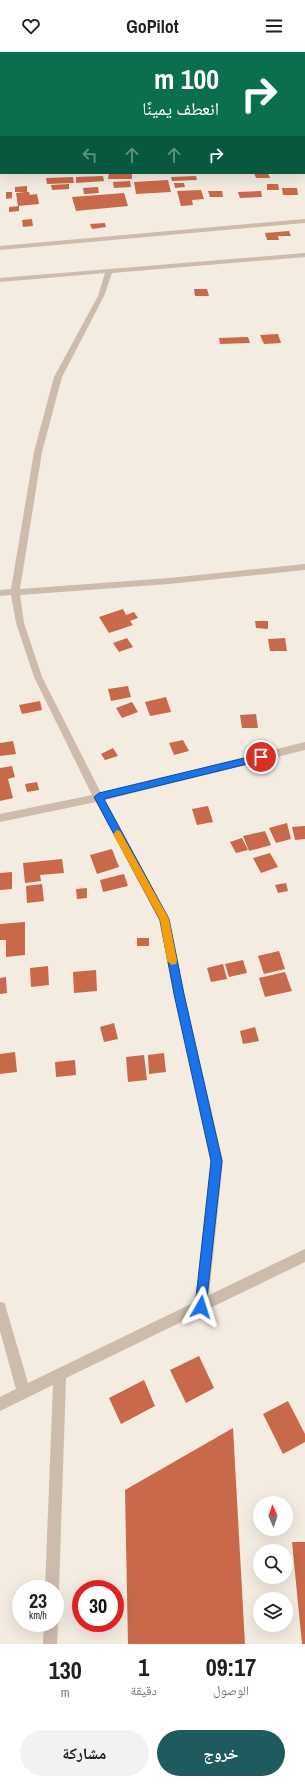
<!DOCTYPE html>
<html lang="ar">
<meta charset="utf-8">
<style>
body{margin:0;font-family:"Archivo Narrow","Noto Naskh Arabic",sans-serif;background:#f2f2f2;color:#202124;direction:rtl;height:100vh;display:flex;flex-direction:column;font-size:15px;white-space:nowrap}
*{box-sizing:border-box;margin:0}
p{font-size:13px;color:#757577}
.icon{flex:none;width:22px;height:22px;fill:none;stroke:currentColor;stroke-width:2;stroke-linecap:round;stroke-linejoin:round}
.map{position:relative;height:1592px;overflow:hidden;direction:ltr}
.details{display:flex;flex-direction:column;background:#fff;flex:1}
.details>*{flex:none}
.guide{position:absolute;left:0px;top:0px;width:305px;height:122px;box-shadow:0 4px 16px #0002;direction:rtl;background:#0b6e4f;color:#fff;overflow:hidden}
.needle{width:26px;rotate:357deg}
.controls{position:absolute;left:253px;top:1444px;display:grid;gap:8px}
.controls a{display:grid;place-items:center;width:40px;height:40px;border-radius:50%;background:#fff;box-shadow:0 4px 16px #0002;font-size:20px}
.speed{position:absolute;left:12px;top:1528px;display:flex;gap:8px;font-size:20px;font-weight:700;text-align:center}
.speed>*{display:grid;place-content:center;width:52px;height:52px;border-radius:50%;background:#fff;box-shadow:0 4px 16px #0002;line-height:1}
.speed small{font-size:10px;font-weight:400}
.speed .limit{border:6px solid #d22;background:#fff;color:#111}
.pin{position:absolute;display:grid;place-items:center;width:34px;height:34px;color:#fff;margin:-17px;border:2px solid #fff;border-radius:50%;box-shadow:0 1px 4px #0007}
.me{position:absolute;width:44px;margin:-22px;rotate:6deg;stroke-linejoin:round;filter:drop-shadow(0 0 3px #0008)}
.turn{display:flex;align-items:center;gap:14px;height:84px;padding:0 20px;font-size:18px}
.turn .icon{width:52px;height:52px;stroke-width:2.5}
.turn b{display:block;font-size:28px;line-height:34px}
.lanes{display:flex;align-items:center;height:38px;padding:0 20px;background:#0003;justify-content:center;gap:20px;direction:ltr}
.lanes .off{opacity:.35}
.eta{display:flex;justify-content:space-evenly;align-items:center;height:68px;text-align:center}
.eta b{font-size:24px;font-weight:700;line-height:28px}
.cta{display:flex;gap:8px;margin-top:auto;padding:8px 20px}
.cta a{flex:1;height:46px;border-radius:24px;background:#1f5a5e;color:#fff;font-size:16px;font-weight:700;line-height:46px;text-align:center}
.cta a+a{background:#f2f2f2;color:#202124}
header{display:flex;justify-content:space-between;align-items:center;height:52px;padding:0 20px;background:#fff;font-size:18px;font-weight:700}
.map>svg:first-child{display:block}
</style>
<header><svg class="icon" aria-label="menu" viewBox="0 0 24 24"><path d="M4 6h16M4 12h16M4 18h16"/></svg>GoPilot<svg class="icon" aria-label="heart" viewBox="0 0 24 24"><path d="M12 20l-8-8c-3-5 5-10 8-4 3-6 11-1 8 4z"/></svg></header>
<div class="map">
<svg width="305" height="1592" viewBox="0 0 305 1592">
<rect width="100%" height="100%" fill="#f4ebe1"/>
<!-- building -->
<g fill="#c8694b">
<polygon points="109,121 132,121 132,127 108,127"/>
<polygon points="254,121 268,121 270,126 256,126"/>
<polygon points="103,124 104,129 76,131 76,125"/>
<polygon points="196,124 197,128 172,129 171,125"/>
<polygon points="73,125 74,131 47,132 46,126"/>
<polygon points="168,128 171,140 136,142 134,130"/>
<polygon points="130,129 131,135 114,136 113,130"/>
<polygon points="174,131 184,131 185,135 175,136"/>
<polygon points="69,132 69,137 52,138 51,133"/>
<polygon points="267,132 278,132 279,138 267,138"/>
<polygon points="27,134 27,140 29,140 30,143 37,142 39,152 18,154 16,141 25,140 15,140 15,135"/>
<polygon points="98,135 99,141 84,142 83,136"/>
<polygon points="282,136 297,136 298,143 283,143"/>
<polygon points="201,138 204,147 192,148 193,153 181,154 177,139"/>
<polygon points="208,139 222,139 223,145 210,145"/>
<polygon points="261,139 262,145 240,146 238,140"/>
<polygon points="6,140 12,140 12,146 6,147"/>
<polygon points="124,141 128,154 76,159 72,145"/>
<polygon points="19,154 19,159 9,160 9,155"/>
<polygon points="32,167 33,174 23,175 22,168"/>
<polygon points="105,171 106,175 92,177 90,172"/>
<polygon points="289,179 291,184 278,184 279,188 267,188 265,181"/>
<polygon points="194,237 207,237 209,244 195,244"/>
<polygon points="278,282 281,291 264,292 260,283"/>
<polygon points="248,285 250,291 220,292 219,286"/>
<polygon points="123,557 126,563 134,560 138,566 130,569 133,573 109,581 99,565"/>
<polygon points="255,569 268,569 268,577 256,576"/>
<polygon points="127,586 133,595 119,600 113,591"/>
<polygon points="285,586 287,599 270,599 268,587"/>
<polygon points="128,634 131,645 111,649 108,637"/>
<polygon points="166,645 171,660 150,664 145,650"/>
<polygon points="40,649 42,658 22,662 19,653"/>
<polygon points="132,650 138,660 122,666 116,656"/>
<polygon points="256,662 258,676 242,676 240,663"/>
<polygon points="183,688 189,699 174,703 169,691"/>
<polygon points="13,689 16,702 0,704 0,691"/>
<polygon points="113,696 118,704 105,708 101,702"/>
<polygon points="12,714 15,725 8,727 13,746 0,749 0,716"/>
<polygon points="37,730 39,738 27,740 25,732"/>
<polygon points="208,754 213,770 197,773 192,757"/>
<polygon points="287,771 291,787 276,791 269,776"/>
<polygon points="305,774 305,787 295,788 292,775"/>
<polygon points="265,779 271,793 249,799 243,784"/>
<polygon points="242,786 248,798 236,801 230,790"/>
<polygon points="112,797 119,815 97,822 90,803"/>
<polygon points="270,801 278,815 261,821 253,806"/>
<polygon points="62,807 64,821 40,823 41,829 25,831 23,811"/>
<polygon points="12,820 12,837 0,838 0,821"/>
<polygon points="124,822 128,834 103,840 100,828"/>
<polygon points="286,831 288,839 278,841 275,833"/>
<polygon points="42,832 44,849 27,851 26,834"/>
<polygon points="87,836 87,846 77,847 76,837"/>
<polygon points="25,870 25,903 6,905 6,888 0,888 0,872"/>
<rect x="137" y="886" width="12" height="8"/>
<polygon points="279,899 285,917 264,922 258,904"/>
<polygon points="243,908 247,921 229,925 225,912"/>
<polygon points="223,912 227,927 211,930 207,916"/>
<polygon points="48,914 49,933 31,935 30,916"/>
<polygon points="96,918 97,939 74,941 73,920"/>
<polygon points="285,920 292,939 265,945 259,926"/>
<polygon points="6,925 7,941 0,942 0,926"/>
<polygon points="114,971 118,987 104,990 100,975"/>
<polygon points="255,975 259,989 243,992 240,979"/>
<polygon points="15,1000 17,1020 0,1022 0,1002"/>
<polygon points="164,1001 166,1020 149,1022 148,1003"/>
<polygon points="144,1003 147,1028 128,1030 126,1005"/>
<polygon points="75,1008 76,1023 56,1025 55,1010"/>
<polygon points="199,1304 214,1336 186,1351 170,1318"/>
<polygon points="144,1328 155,1354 121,1372 109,1346"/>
<polygon points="288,1349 305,1382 305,1390 283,1402 263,1362"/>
<polygon points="233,1376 245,1592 128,1592 125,1438"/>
<polygon points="292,1490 305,1490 305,1592 302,1592"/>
</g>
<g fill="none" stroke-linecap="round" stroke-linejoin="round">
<!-- minor -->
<g fill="#cdbbac" fill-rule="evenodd">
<polygon points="44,0 89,0 90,1 45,1"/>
<rect x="0" y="6" width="1" height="4"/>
<rect x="304" y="27" width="1" height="4"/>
<rect x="0" y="45" width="1" height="4"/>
<rect x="304" y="84" width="1" height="4"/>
<rect x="0" y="93" width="1" height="4"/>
<polygon points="305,167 305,171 0,198 0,194"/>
<polygon points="305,201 305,205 112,221 104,244 62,325 42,400 20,537 169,526 305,512 305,518 169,532 20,543 24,571 42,625 101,741 305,690 305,698 105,748 169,867 184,942 223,1109 209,1243 305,1197 305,1210 66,1326 59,1537 55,1543 55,1537 45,1537 53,1333 0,1359 0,1345 16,1337 0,1279 0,1250 5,1251 6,1256 28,1331 195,1250 211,1109 174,942 159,868 96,750 0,770 0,762 92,743 34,625 16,571 11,543 0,544 0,538 11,537 34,400 54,325 98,244 105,221 0,230 0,226"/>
<polygon points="55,1565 58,1571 57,1592 43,1592 44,1571 55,1571"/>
</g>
</g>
<!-- route -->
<polygon fill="#1a73e8" stroke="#114b97" points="261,702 264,703 264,708 104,747 169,867 184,942 222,1109 206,1255 205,1259 201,1260 197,1259 195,1255 211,1109 174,942 160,868 94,745 99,741"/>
<!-- slow -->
<polygon fill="#f59e0b" points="117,778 120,779 169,867 177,909 176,912 172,913 167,909 160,868 113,782"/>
</svg>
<div class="controls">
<a><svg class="needle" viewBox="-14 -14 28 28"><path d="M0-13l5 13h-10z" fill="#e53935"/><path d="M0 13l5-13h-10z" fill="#757577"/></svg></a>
<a><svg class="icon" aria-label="search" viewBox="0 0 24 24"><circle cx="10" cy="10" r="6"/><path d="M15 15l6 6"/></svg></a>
<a><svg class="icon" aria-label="layers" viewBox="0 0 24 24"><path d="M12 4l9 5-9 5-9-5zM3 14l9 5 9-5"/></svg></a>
</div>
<div class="speed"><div>23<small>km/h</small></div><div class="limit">30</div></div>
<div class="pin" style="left:261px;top:705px;background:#d93025"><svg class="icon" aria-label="arrive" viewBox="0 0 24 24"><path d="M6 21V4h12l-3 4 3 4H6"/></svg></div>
<svg class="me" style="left:201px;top:1255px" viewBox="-20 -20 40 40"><path d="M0-17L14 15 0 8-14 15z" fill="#1a73e8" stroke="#fff" stroke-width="4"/></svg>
<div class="guide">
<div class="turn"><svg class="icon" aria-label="right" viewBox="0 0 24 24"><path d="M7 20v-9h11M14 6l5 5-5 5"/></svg><div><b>100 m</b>انعطف يمينًا</div></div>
<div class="lanes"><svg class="icon off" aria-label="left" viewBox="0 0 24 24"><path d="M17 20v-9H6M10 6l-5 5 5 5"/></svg><svg class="icon off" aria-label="ahead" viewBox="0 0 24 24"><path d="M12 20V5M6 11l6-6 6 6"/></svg><svg class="icon off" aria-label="ahead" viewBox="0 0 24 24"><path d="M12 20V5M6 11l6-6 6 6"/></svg><svg class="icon" aria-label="right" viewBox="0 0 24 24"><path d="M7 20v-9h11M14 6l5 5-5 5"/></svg></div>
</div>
</div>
<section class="details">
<div class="eta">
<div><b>09:17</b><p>الوصول</p></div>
<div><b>1</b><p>دقيقة</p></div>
<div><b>130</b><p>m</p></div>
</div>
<div class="cta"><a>خروج</a><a>مشاركة</a></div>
</section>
